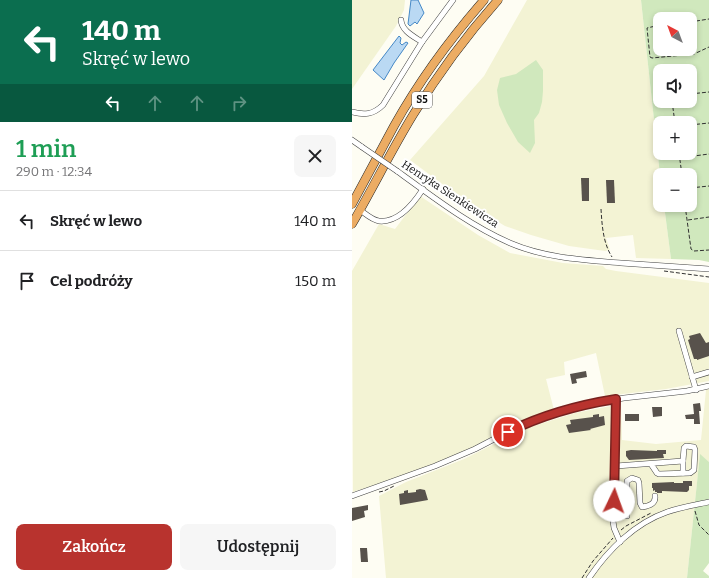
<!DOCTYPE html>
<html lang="pl">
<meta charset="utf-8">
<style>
body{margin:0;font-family:Bitter,serif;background:#f6f6f6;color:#202124;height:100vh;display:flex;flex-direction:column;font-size:15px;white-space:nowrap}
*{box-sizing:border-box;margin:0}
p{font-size:13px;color:#757577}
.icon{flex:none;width:22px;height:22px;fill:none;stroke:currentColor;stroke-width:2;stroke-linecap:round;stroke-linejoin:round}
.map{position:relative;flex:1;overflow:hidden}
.sheet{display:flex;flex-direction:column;background:#fff;width:352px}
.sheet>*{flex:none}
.guide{background:#0b6e4f;color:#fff;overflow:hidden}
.needle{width:26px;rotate:319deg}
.tools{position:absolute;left:301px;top:12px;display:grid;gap:8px}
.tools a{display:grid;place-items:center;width:44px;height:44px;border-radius:8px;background:#fff;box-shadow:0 2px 6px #0003;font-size:20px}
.pin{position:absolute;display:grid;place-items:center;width:34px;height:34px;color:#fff;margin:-17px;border:2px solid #fff;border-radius:50%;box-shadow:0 1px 4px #0007}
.me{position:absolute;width:44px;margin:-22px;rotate:3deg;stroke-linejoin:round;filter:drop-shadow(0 0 3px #0008)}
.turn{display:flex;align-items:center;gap:14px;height:84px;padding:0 16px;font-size:18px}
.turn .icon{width:52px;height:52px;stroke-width:2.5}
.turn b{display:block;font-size:28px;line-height:34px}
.lanes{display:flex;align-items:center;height:38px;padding:0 16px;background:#0003;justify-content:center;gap:20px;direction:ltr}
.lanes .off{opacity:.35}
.round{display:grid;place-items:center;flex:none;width:42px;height:42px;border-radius:8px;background:#f6f6f6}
.head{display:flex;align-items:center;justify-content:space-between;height:68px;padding:0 16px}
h1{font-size:24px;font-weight:600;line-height:30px;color:#1e9e55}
.action{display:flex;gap:8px;margin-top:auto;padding:8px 16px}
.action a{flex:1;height:46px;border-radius:8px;background:#b8332e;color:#fff;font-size:16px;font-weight:600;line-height:46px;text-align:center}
.action a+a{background:#f6f6f6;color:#202124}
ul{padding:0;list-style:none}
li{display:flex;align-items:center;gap:12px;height:60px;padding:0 16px;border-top:1px solid #e0e0e0}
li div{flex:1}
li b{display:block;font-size:15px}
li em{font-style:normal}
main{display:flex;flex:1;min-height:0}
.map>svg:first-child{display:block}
</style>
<main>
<section class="sheet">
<div class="guide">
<div class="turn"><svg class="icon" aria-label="left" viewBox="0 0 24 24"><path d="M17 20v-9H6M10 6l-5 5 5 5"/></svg><div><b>140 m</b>Skręć w lewo</div></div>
<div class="lanes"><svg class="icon" aria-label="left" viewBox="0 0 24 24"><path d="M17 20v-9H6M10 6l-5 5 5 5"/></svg><svg class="icon off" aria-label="ahead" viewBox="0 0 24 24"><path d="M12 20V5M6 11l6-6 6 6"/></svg><svg class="icon off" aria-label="ahead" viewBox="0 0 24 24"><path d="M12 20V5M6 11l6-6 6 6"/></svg><svg class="icon off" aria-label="right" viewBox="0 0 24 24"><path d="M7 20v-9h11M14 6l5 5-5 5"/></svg></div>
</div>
<div class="head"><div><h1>1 min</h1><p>290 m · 12:34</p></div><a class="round"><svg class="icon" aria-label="close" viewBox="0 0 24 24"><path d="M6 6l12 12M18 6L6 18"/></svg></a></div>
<ul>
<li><svg class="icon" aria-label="left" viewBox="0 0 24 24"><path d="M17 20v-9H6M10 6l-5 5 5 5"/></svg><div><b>Skręć w lewo</b></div><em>140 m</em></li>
<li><svg class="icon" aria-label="arrive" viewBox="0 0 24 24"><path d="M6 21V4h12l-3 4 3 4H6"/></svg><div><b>Cel podróży</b></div><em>150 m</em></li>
</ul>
<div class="action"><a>Zakończ</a><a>Udostępnij</a></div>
</section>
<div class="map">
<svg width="357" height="578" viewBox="0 0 357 578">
<rect width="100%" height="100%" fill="#fefdf3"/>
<!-- farmland -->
<g fill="#f3f3d4">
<polygon points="0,0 53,0 52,10 44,26 0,89"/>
<polygon points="175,0 289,0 308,175 308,205 312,205 319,259 284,258 281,235 254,238 258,250 253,251 217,246 179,235 153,226 120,206 58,160 132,76"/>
<polygon points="68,196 126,235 158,253 211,263 251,266 254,269 264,271 357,283 357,381 314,389 253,396 244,353 212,362 213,375 194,379 202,410 152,430 109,454 52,476 1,492 0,271 27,224 43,229"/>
<polygon points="357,389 357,462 348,455 335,578 34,578 27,496 54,482 112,459 172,429 223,413 269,404 270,440 304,444 349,440 354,390"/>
</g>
<!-- green -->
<g fill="#d0e8bd" fill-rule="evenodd">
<path d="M289,0H357V262L347,260L319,259L312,205H338V175H308ZM308,19H338V49H308ZM308,71H338V101H308ZM308,123H338V153H308Z"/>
<polygon points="184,60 191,70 191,91 190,102 187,113 182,120 183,143 178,153 166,142 155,123 147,105 145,90 148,78 164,74"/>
<polygon points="348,454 357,462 357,563 351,571 357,576 357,578 335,578"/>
</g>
<!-- water -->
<g fill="#bad9f3" stroke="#4588c6">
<polygon points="59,0 66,0 72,13 65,24 63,22 58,26 56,24"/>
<polygon points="47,36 49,38 48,43 50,45 54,42 56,43 42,63 32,80 21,70"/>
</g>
<!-- building -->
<g fill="#58524c">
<polygon points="229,178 237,178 237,201 230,201"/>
<polygon points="254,180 262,180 263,203 255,203"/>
<polygon points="348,333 354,343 357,342 357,356 345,360 345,359 342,359 336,340 338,339 337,336"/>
<polygon points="234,371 235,377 224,379 225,383 220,384 218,374"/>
<polygon points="348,403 349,411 347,411 348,424 342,424 342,419 334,419 333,415 342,414 341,404"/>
<polygon points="300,407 310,407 310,416 301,417"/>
<polygon points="247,414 247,417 252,416 253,425 238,429 239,430 217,433 214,425 219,424 218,420 241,417 241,415"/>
<rect x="273" y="414" width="14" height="7"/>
<polygon points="279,450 305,451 305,450 314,450 314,454 311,454 312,458 277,460 274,456 274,451"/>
<polygon points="331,481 340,481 340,486 337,486 337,490 335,492 310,491 310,493 305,493 305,492 303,492 303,490 301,491 301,488 300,488 300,483 322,482 322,483 331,483"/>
<polygon points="68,489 73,490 76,500 48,505 47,494 52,493 52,491 56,490 56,493 64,492 64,490"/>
<polygon points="16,505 16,510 12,511 13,517 0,521 0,508"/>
<polygon points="8,548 15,548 16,562 9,562"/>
</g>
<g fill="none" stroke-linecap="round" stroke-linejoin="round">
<!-- minor casing -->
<g stroke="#424242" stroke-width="6">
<g id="minor">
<path d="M49,20C50,31 61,36 70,42"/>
<path d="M0,112C12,115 21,115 31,105L70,42L101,0"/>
<polyline points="0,140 10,147"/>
<path d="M45,171C81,197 117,225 158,243C193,258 231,260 269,263C298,265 328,267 357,269"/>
<path d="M8,210C14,214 20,220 27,221C46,223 62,203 71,189"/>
<polyline points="327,331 344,390"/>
<polyline points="340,377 357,372"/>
<polyline points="263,399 263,476 261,521 262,528 268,542"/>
<polyline points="331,461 331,473"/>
<polyline points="264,466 331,461 332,448 334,446 342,447 343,450 342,470 338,473 307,474 305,473 299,464"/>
<polyline points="0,496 83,466 123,449 148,436 178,422 224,406 272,398 335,391 357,386"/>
<path d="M262,501H275V481L280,478L286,480L287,483L288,503L290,507C297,506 304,504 303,496"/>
<polyline points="275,501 275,516"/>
<path d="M237,578C256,550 283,523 315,512C329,507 343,505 357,502"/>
</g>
</g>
<!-- highway casing -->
<g stroke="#202020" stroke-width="9">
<g id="highway">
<path d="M0,204C14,178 28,152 42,126C67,81 98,39 132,0"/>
<path d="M0,224C21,188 39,151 61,115C86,74 114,36 146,0"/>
</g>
</g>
<!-- path -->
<g stroke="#313131" stroke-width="1" stroke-dasharray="4 2" stroke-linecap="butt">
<polyline points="338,22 357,19"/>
<polyline points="308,25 295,28 298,57 300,58 342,54 357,47"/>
<polyline points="338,94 357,92"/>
<polyline points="320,101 323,123"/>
<polyline points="338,125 357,123"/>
<polyline points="327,153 330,175"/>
<polyline points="327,158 357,154"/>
<polyline points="338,188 357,186"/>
<polyline points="333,205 339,249 342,251 357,250"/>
<path d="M249,209C250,225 251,243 260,257"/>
<polyline points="336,220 357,217"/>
<polyline points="312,271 357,277"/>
<polyline points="27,492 32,491 42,486"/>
<polyline points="343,511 347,525 357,535"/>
<polyline points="269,530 274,526 299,513"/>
<polyline points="230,578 241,561 261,538"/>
</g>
<!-- minor -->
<use href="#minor" stroke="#fff" stroke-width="5"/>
<!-- highway -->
<use href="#highway" stroke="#ecac63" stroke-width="8"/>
<!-- minor-bridge casing -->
<g stroke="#424242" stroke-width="6" stroke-linecap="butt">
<polyline id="minor-bridge" points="10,147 45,171"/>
</g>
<!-- minor-bridge -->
<use href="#minor-bridge" stroke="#fff" stroke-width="5"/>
</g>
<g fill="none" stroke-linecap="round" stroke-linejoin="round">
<!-- route casing -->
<g stroke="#78211e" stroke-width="10">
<path id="route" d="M156,432C190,415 226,405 264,399L262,501"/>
</g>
<!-- route -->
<use href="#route" stroke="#b8332e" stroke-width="7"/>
</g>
<g text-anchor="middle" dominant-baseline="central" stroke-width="4" stroke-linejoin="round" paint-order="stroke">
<!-- shield labels -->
<rect fill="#fff" stroke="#575757" stroke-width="1" x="60" y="92" width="20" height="16" rx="3"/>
<g font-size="10" font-weight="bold" fill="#0f0f0f">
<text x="70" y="100">S5</text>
</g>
<!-- street labels -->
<g font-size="11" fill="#0f0f0f" stroke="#fff">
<text transform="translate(98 194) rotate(33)">Henryka Sienkiewicza</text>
</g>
</g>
</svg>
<div class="tools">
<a><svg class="needle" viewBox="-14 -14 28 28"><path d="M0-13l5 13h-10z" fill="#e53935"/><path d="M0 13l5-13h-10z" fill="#757577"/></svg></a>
<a><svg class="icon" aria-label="sound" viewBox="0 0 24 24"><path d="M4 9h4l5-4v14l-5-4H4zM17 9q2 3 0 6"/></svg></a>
<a>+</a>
<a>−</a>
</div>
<div class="pin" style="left:156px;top:432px;background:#d93025"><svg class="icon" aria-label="arrive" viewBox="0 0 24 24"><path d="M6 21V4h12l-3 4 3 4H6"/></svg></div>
<svg class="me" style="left:262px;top:501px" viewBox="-20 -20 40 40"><circle r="19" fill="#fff"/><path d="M0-13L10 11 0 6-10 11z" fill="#b8332e"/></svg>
</div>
</main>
